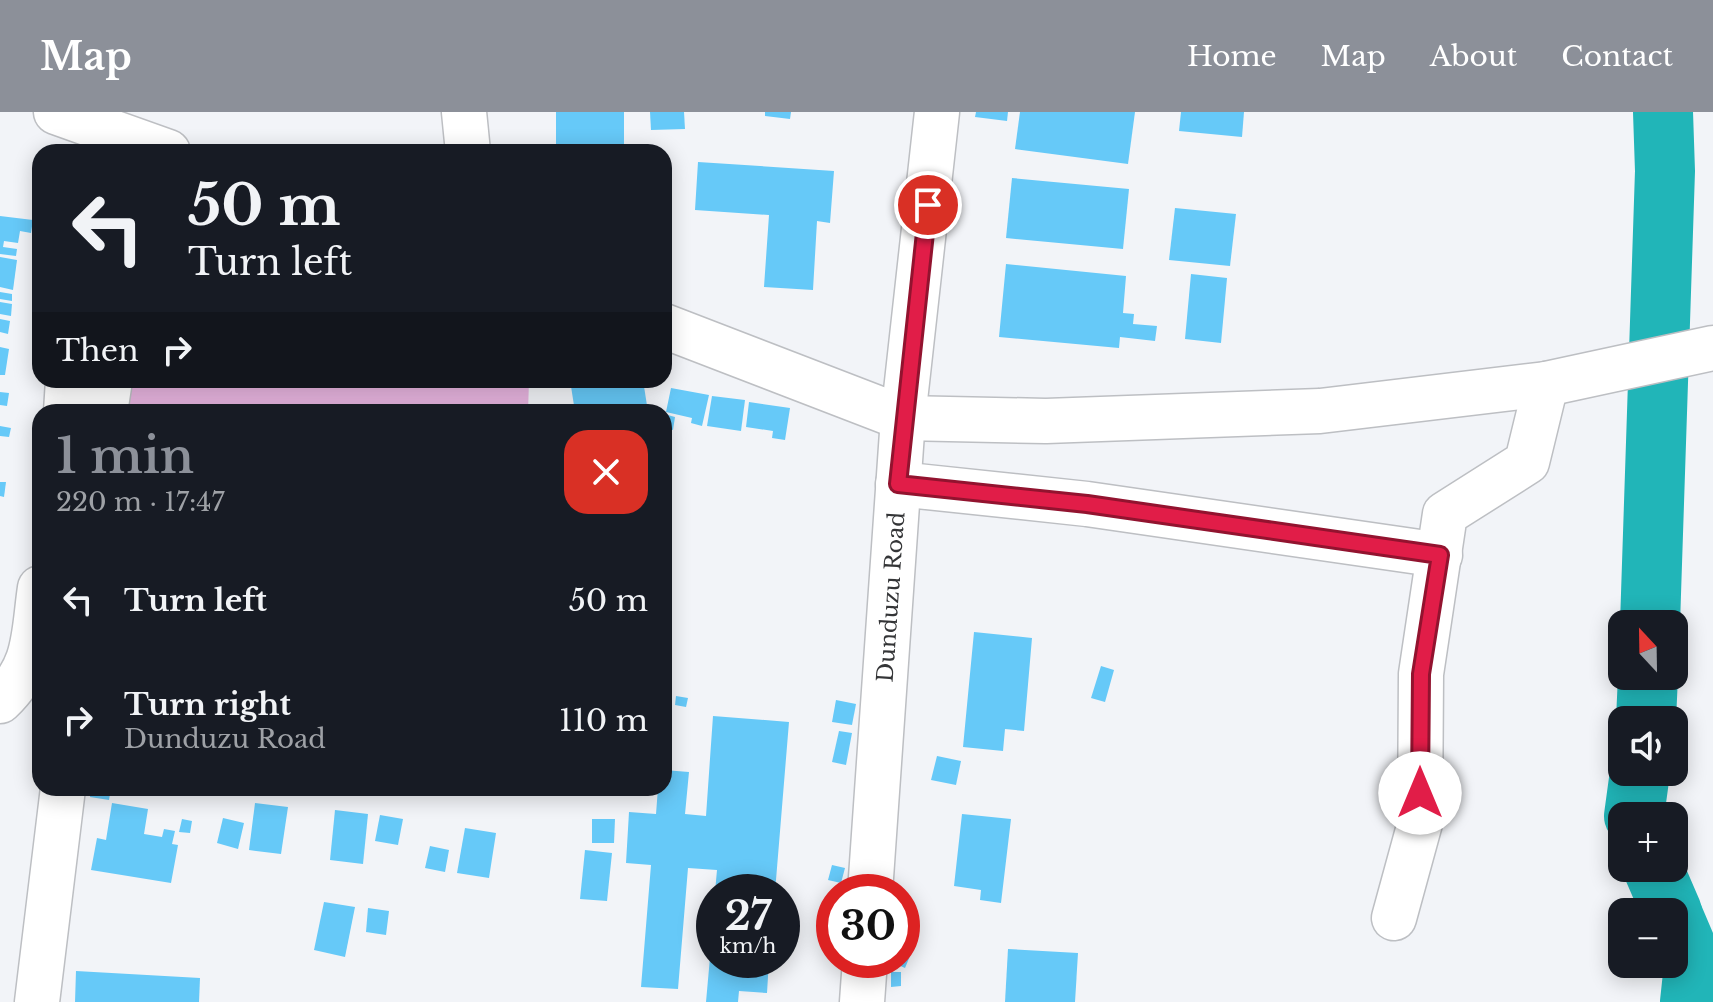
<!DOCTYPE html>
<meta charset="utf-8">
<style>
body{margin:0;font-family:"Libre Baskerville",serif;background:#242831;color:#f1f3f6;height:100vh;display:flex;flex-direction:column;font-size:30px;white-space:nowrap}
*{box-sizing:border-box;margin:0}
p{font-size:26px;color:#9ea1a6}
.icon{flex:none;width:44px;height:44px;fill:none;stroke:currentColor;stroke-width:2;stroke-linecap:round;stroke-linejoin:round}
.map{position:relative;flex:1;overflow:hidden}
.drawer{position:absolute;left:32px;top:292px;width:640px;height:392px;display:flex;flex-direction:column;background:#171b24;border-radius:24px;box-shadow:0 4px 20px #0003}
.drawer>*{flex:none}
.hud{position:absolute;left:32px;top:32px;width:640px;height:244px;border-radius:24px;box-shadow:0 4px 20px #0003;background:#171b24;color:#f1f3f6;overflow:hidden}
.needle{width:52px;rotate:338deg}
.controls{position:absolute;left:1608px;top:498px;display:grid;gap:16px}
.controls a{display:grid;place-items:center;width:80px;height:80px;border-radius:16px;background:#171b24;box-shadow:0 4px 20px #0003;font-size:40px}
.speed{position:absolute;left:696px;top:762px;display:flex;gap:16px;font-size:40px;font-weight:700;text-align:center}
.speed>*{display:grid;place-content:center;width:104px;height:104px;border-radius:50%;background:#171b24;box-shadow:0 4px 20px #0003;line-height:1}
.speed small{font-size:20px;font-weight:400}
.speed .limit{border:12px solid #d22;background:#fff;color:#111}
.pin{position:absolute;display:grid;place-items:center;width:68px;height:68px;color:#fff;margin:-34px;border:4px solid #fff;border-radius:50%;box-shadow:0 2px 8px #0007}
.me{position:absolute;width:88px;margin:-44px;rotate:0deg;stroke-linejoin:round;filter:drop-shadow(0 0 6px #0008)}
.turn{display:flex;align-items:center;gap:28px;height:168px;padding:0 24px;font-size:36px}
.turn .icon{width:104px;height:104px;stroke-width:2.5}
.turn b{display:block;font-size:56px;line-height:68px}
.then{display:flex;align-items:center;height:76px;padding:0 24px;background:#0003;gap:16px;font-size:30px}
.round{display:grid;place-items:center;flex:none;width:84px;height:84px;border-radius:24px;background:#242831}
.summary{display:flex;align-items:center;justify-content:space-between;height:136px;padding:0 24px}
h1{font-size:48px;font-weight:600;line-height:60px;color:#8c9099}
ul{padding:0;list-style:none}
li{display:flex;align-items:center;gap:24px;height:120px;padding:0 24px}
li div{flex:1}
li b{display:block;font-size:30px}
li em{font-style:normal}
header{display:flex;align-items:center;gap:48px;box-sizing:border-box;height:112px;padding:0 40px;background:#8c9099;color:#fff}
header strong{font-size:38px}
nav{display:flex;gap:44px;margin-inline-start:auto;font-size:28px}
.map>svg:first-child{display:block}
</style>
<header>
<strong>Map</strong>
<nav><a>Home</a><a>Map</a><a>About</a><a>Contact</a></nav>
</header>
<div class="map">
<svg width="1713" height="890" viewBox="0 0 1713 890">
<rect width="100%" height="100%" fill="#f2f4f8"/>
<!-- green -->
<polygon fill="#e7b4df" points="128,268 529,268 528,300 125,300"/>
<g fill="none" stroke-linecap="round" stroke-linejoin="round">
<!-- river -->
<g stroke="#21b5b8" stroke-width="60">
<polyline points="1650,512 1665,59 1663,0"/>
<polyline points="1646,608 1648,564"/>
<polyline points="1634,704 1640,660"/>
<polyline points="1653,756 1672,800"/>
<polyline points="1674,806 1694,853 1690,890"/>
</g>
</g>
<!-- building -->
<g fill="#66c9f8">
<polygon points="556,0 624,0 624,34 613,34 613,40 556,40"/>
<polygon points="650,0 684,0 685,17 651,18"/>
<polygon points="765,0 791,0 790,7 765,4"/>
<polygon points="976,0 1008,0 1007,9 975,5"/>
<polygon points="1020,0 1135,0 1128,52 1015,37"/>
<polygon points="1181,0 1244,0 1242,25 1179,19"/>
<polygon points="698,50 834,59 830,111 817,109 813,178 764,175 769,103 695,98"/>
<polygon points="1012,66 1129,77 1123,137 1006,126"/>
<polygon points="1175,96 1236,102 1230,154 1169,148"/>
<polygon points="0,104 33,108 31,121 20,119 18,131 4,129 3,135 17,137 16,144 0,142"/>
<polygon points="0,145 17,148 13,178 0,175"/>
<polygon points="1006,152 1126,164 1123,201 1134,202 1133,212 1157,214 1155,229 1120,225 1119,236 999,225"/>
<polygon points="1191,162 1227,166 1221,231 1185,227"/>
<polygon points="0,180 12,182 12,189 0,187"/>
<polygon points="0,190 12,192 11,204 0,202"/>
<polygon points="0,207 10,209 8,222 0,220"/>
<polygon points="0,235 9,237 5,263 0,263"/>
<polygon points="570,268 643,268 648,300 575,300"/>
<polygon points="671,276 709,283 702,314 691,311 692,306 666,300"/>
<polygon points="0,280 9,281 7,294 0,293"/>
<polygon points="712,284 745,288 741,319 707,314"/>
<polygon points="749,290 790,296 785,328 772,326 773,319 746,315"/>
<polygon points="664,302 675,305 673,318 664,316"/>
<polygon points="0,314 11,316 9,325 0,324"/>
<polygon points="0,370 6,370 4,385 0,384"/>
<polygon points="974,520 1032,526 1024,619 1005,617 1003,639 963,635"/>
<polygon points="1101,554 1114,558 1105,590 1091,586"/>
<polygon points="676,584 688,586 686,595 675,593"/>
<polygon points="836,588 856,592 852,613 832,610"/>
<polygon points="713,604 789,610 775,780 715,780 717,758 688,756 678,877 641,875 651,753 626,751 629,700 656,702 658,676 664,676 664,658 689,660 685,702 706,704"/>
<polygon points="839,619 852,621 846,653 832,650"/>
<polygon points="937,644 961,649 956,673 931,668"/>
<polygon points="91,676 111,676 109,688 90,685"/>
<polygon points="112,691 148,697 144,722 162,725 164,717 175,719 172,732 178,733 171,771 91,758 97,726 106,728"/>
<polygon points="255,691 288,695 281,742 249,738"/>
<polygon points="335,698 368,702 363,752 330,748"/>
<polygon points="962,702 1011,707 1001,791 980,788 981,778 954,774"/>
<polygon points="380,703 403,707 398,733 375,729"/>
<polygon points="223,706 244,711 238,737 217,731"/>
<polygon points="182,707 192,709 190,721 179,720"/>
<polygon points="592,707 615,707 614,731 592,731"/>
<polygon points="465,716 496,721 489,766 457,761"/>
<polygon points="430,734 449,738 445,760 425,756"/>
<polygon points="585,738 612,741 607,789 580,787"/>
<polygon points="832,753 845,756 841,771 828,768"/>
<polygon points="324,790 355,795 345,845 314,838"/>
<polygon points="368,796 389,799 386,823 366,820"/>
<polygon points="828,804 834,804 834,819 829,820"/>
<polygon points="712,823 714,848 769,848 767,881 739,879 738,890 706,890"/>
<polygon points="1008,837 1078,841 1075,890 1005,890"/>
<polygon points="902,841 910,844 905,856 896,852 902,848"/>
<polygon points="76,859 200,866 199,890 75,890"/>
<polygon points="891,860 901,860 901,874 891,875"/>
</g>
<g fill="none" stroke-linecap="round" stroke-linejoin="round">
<!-- minor casing -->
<g stroke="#bdbfc3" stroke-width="47">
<g id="minor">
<polyline points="56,0 168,40"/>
<polyline points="464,0 468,40"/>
<polyline points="664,214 903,306 1046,309 1320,299 1546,272 1713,236"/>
<polyline points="66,300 68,268"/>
<polyline points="105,300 110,268"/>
<polyline points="898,372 1087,392 1440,443"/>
<path d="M0,589C37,554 33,524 40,476"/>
<polyline points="870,780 903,306 937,0"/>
<polyline points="1394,806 1420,711 1421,562 1445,402 1527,350 1546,272"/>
<polyline points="37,890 63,676"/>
<polyline points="862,890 865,848"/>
</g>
</g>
<!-- minor -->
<use href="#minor" stroke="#fff" stroke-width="44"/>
</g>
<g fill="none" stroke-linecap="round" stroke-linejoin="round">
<!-- route casing -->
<g stroke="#92132f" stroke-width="20">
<polyline id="route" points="928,93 898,372 1087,392 1440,443 1421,562 1420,681"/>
</g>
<!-- route -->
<use href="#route" stroke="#e11d48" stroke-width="14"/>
</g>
<g text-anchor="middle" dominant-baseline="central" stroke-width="6" stroke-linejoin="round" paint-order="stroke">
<!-- street labels -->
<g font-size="22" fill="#343537" stroke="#fff">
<text transform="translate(891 485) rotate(-86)">Dunduzu Road</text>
</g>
</g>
</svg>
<div class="controls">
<a><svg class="needle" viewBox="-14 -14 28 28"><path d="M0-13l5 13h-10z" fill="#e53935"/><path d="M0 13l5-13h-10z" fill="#9ea1a6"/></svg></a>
<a><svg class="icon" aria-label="sound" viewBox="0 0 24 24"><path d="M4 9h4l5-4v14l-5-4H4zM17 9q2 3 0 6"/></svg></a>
<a>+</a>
<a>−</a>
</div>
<div class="speed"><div>27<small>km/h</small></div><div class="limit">30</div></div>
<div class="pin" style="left:928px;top:93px;background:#d93025"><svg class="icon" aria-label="arrive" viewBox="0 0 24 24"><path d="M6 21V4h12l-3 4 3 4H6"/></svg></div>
<svg class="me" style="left:1420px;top:681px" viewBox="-20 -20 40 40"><circle r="19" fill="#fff"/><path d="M0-13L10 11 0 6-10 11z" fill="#e11d48"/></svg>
<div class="hud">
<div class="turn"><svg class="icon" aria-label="left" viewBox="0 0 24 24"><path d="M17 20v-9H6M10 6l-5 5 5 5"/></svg><div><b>50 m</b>Turn left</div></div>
<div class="then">Then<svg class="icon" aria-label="right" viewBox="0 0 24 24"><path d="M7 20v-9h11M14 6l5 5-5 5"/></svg></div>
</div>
<section class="drawer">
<div class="summary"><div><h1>1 min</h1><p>220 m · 17:47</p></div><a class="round" style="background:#d93025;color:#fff"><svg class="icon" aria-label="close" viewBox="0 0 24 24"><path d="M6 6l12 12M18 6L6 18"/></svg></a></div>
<ul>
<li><svg class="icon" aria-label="left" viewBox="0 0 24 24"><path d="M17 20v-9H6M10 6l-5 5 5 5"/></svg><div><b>Turn left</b></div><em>50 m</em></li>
<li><svg class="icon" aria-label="right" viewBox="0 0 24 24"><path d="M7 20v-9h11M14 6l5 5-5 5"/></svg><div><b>Turn right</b><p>Dunduzu Road</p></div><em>110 m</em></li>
</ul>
</section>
</div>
